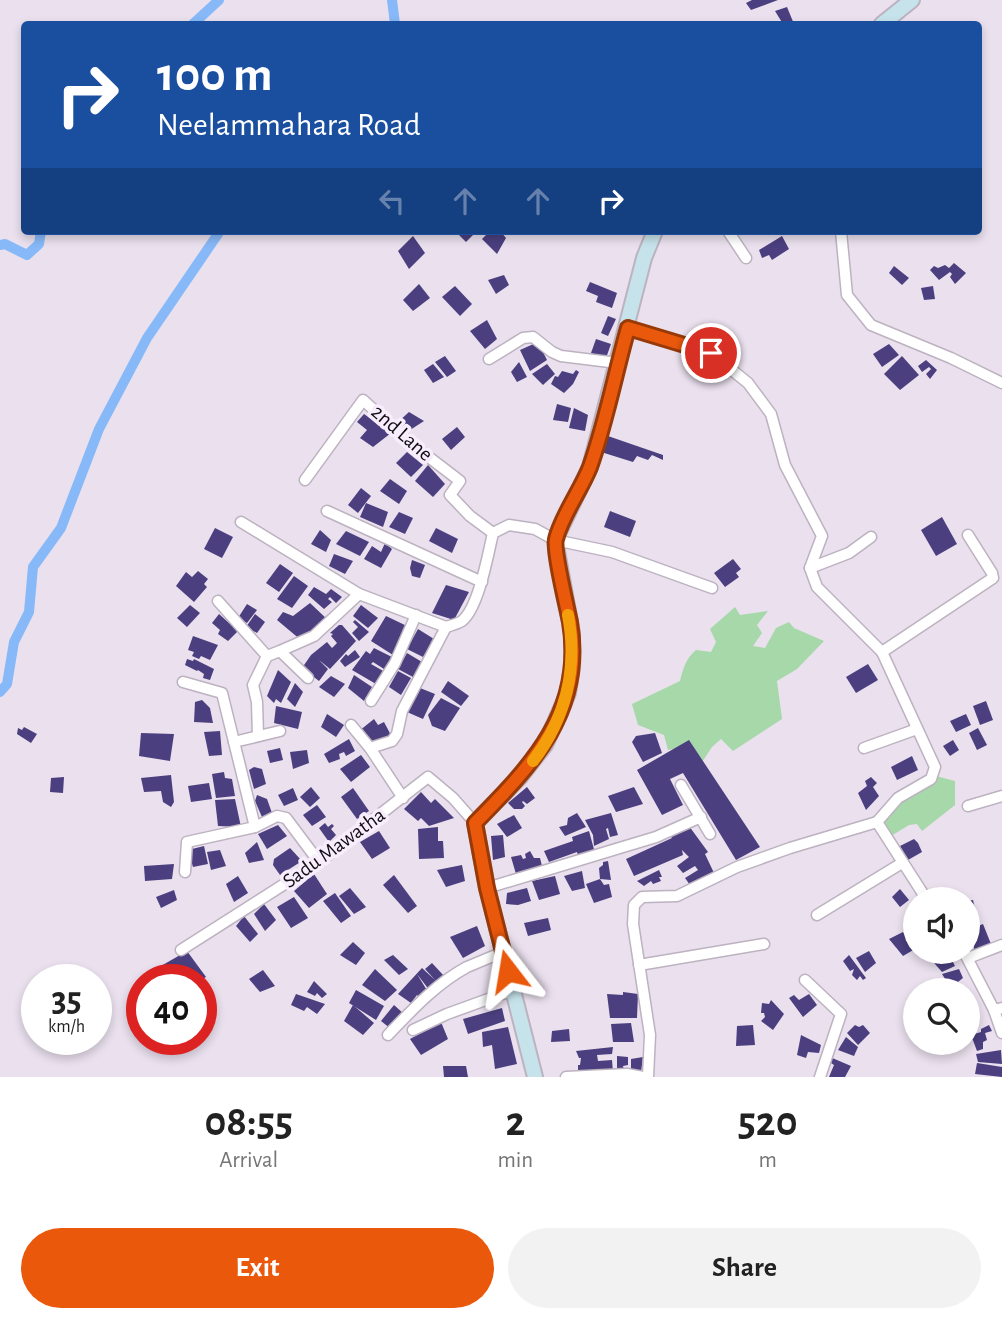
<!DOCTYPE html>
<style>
body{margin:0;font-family:"Alegreya Sans",sans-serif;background:#f2f2f2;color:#222;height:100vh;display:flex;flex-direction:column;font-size:26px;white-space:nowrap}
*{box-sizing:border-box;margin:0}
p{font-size:23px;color:#767676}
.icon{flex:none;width:38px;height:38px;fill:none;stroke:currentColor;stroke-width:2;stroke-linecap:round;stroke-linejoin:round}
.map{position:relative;height:1077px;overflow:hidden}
.sheet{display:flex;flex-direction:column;background:#fff;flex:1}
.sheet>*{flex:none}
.top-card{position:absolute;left:21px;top:21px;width:961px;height:214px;border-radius:7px;box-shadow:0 4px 10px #0003;background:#1a4fa0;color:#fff;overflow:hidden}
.fabs{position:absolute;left:903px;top:887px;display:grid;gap:14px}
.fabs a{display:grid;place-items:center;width:77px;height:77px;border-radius:50%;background:#fff;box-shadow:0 4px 10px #0003;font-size:35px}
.speed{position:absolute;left:21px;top:964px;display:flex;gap:14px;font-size:35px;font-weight:700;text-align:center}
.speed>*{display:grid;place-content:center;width:91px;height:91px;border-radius:50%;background:#fff;box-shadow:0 4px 10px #0003;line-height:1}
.speed small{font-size:18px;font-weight:400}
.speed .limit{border:10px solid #d22;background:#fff;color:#111}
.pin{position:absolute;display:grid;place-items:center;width:60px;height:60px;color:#fff;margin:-30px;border:4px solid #fff;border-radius:50%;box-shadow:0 2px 7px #0007}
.me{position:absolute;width:77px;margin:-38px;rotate:346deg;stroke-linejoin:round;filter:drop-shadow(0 0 5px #0008)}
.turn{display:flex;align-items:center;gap:24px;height:147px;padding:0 21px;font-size:32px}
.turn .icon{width:91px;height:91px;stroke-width:2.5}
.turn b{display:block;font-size:49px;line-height:60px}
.lanes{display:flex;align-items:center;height:66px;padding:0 21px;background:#0003;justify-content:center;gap:35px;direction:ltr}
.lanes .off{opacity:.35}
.eta{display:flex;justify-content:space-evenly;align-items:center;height:119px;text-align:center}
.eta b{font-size:42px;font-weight:600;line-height:49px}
.action{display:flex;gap:14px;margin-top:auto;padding:14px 21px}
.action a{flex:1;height:80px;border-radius:42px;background:#ea580c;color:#fff;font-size:28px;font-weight:600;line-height:80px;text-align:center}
.action a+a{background:#f2f2f2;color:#222}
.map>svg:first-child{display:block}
</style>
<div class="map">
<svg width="1002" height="1077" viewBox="0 0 1002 1077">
<rect width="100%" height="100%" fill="#eae0ee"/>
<!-- green -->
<g fill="#a6d8a9">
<path d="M735,607L740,615L768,611L757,625L762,633L753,646L765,648L776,628L789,622L794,628L824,641L797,669L777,681L782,719L733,751L721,739L712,747L702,762L690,746L668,750L664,735L638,725L632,704L680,681C683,669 686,658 696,650L711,652L716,642L710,629Z"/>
<polygon points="936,776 955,781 955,805 922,831 917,824 909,825 891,836 884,822 902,798"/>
</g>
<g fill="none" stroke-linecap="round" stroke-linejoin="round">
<!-- canal -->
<g stroke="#87b9f8" stroke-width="10">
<polyline points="392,0 395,24"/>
<polyline points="193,24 219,0"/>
<polyline points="0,245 5,244 27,255 39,244 41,231"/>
<polyline points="0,692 7,684 14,642 29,612 33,567 61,528 99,429 147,338 220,231"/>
</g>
</g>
<!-- building -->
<g fill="#4b3f7f">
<polygon points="752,0 778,0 751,10 746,3"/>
<polygon points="787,7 794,24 783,24 775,11"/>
<polygon points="455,231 477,231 466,242"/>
<polygon points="490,231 500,231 506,238 497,254 482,239"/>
<polygon points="413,236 425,253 409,269 398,251"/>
<polygon points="782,236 789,249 772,260 769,255 762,258 759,250"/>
<polygon points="954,263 966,273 955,284 950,277 952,274 950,272 939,280 930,270 934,266 938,268 945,265 949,268"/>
<polygon points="894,266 909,278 902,285 889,273"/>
<polygon points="504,275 509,285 496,294 488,280"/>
<polygon points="590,282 617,293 612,308 596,302 598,296 586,291"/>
<polygon points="419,284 430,298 413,311 403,300"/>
<polygon points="455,286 472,304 460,316 442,297"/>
<polygon points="933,286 935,299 924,300 921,288"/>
<polygon points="608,316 616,319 608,336 601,333"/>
<polygon points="487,320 497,339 485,349 470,331"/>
<polygon points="596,339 611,344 606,358 591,353"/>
<polygon points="538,342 547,360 530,371 520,350"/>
<polygon points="889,344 899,355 882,367 873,354"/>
<polygon points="445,356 456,371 447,377 435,362"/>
<polygon points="902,356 919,375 900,390 884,374"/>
<polygon points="926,360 937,370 930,379 926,374 931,369 929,367 922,372 918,366"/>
<polygon points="519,362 527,377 517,382 511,372"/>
<polygon points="433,364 444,377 433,383 424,370"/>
<polygon points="547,364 555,374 543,385 532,374"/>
<polygon points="576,370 579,372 573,384 564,393 551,384 555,376 558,377 562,371 573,374"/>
<polygon points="557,404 571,408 568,422 553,420"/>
<polygon points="574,408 588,415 585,431 569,428"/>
<polygon points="409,412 424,421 407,432 398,422"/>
<polygon points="364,414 391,433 373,447 360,438 367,430 357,422"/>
<polygon points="457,427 465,437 451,450 442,439"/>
<polygon points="605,435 663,455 663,460 652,455 648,460 637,456 633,462 601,452"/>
<polygon points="407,452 423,465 411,477 396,463"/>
<polygon points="428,465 445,484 433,497 415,481"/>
<polygon points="390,479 407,491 399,504 380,491"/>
<polygon points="361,488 371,496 358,513 348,505"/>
<polygon points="366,503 388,512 383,527 360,517"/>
<polygon points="610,511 636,521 630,537 604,527"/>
<polygon points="399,512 413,518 405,534 389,527"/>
<polygon points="942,517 957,544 936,556 921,530"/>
<polygon points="215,528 233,537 222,558 204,549"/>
<polygon points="436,528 458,539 452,553 429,541"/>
<polygon points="320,530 331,540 326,552 311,544"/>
<polygon points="346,531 369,542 360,556 336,544"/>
<polygon points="385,543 392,549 381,568 364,559 372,546 381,552"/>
<polygon points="334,554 353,561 345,574 329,566"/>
<polygon points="733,559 741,569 736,573 739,577 725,587 714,573"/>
<polygon points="412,560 425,565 420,578 412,576 410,568"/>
<polygon points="280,564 293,573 279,592 266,583"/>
<polygon points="198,571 208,579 204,584 207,587 194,602 176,586 186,572 192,577"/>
<polygon points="294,576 308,586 292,608 277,599"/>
<polygon points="446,585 469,592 454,620 432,613"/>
<polygon points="314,587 326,594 331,589 342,597 336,603 330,597 328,599 332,602 324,609 308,595"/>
<polygon points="310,603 329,621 302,641 277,620 283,612 293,616"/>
<polygon points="247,604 257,610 247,623 238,618"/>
<polygon points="190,605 200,613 187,627 177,618"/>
<polygon points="361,605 378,618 368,628 353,616"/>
<polygon points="219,614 238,631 228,641 218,634 220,630 212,623"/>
<polygon points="255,614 265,622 257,633 246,627"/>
<polygon points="386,616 409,627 393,655 371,641"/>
<polygon points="355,620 369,632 359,641 352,633 358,627 353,622"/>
<polygon points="339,625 342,625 356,641 330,669 319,660 328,669 319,681 302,668 311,655 327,642 332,648 337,643 331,636 333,634 330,633"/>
<polygon points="418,629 434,639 423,657 407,649"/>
<polygon points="193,636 218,645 210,660 201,656 199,659 192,656 194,652 188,650"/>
<polygon points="374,648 394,658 384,669 373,662 371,664 385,672 376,684 352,670 366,651 370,654"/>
<polygon points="355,650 360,657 345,667 340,661 346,654 348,656"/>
<polygon points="407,653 422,662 413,677 398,669"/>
<polygon points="187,659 193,661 194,659 214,669 210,680 203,678 204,674 198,670 197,671 185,665"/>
<polygon points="868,664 878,680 856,693 846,677"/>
<polygon points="278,670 291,682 281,703 276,699 274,703 267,696"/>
<polygon points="398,671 411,678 401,695 389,687"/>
<polygon points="354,675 372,687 364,701 348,688"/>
<polygon points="331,676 345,684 334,697 319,687"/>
<polygon points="448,681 469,696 461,706 441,692"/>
<polygon points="295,683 303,692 295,707 287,699"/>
<polygon points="420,688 435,694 423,719 407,712"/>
<polygon points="441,698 460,708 445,731 432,726 428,715"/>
<polygon points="202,700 210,708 213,723 194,722 195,702"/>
<polygon points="986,701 993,720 980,725 973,706"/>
<polygon points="276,706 302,712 298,729 274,723"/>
<polygon points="327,714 344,725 336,737 321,727"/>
<polygon points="966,714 971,725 956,732 950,721"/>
<polygon points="374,719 378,725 384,722 393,739 373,745 368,737 364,740 359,731"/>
<polygon points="24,727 37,734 31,743 17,734 18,728 22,730"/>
<polygon points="978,728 987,745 977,750 969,733"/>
<polygon points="220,731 222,755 209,756 204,732"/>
<polygon points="141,733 174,734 170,761 139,756"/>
<polygon points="655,733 662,753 643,762 632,742 636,736"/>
<polygon points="349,739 355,751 346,756 344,752 339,754 340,759 329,763 324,754"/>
<polygon points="689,740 760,847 736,860 683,773 670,779 683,805 662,815 637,770"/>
<polygon points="953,740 959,750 950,756 943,746"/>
<polygon points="280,748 283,760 270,763 267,751"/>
<polygon points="307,750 309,763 293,769 290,752"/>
<polygon points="361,755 370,767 351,782 340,769"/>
<polygon points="912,756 918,770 897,780 891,767"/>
<polygon points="254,767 262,769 266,784 254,789 249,770"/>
<polygon points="224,772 225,778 232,779 235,796 216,798 212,774"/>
<polygon points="171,775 174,802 171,807 163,802 161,791 144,792 141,778"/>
<polygon points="64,777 63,793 50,792 51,778"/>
<polygon points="871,777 877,783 873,787 879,796 866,810 858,793 867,786 865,781"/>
<polygon points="209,783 212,799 191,802 188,786"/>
<polygon points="311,787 320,798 310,807 300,797"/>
<polygon points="527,787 535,798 527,804 523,801 522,802 525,806 522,809 514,809 508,803"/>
<polygon points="634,787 643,804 616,812 608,796"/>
<polygon points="293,788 298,800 284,806 278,795"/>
<polygon points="353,788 369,811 357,819 341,797"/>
<polygon points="421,792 431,803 435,799 454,818 429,826 421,818 418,821 404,809"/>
<polygon points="257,795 267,799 272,813 262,817 255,801"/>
<polygon points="235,799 241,827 218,826 215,800"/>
<polygon points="317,805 326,817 312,826 303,815"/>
<polygon points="577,813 586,827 565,836 559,827 567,825 568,818"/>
<polygon points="611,813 618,835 610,837 608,828 606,829 609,839 594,846 593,835 585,820"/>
<polygon points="514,815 522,828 507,837 497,824"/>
<polygon points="325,823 328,827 332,824 334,826 331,829 336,835 329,842 319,828"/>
<polygon points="278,825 287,836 267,849 258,834"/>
<polygon points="689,826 708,852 705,854 714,873 690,885 685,878 698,870 695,866 683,873 677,866 689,857 682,850 683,855 634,876 626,859 672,838 669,834"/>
<polygon points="438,827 438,841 443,841 444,858 419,859 418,829"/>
<polygon points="379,831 390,848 372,859 360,842"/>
<polygon points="589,831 595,853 578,856 577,852 549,862 544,851 573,841 572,837"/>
<polygon points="503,835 505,857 493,860 491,836"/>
<polygon points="914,839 918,843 922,852 908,860 900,846"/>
<polygon points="257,842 264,860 249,863 245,853"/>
<polygon points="204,846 208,864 193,867 188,850"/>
<polygon points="290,848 302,861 280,875 273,865 274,859"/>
<polygon points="220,850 226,866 211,870 207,852"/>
<polygon points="530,851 534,858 540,858 542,866 534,870 516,874 511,857 521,855 523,859 526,858 525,854"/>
<polygon points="608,861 611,880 600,879 599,868 603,865 603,862"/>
<polygon points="174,864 172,879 145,881 144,866"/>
<polygon points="462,865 465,881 446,887 437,870"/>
<polygon points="659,870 662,877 659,877 661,881 653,884 651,881 644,886 637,881"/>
<polygon points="582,871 585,888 572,891 564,876"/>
<polygon points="314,874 327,894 309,908 294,891"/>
<polygon points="394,875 417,906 408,913 383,885"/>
<polygon points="238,876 248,893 234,902 226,884"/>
<polygon points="555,876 560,894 539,900 532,881"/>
<polygon points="600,879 604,885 609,884 612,897 594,903 586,884"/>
<polygon points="350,888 366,907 354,914 339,896"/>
<polygon points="527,888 531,901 518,905 506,904 507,893"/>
<polygon points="900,889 909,900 900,907 892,897"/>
<polygon points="174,890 177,900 161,908 156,897"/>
<polygon points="335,893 351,916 341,923 323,901"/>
<polygon points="294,897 308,918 291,928 277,907"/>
<polygon points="973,900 977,918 968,925 968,901"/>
<polygon points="264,904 276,920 265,931 254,914"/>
<polygon points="244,916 258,934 250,942 236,926"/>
<polygon points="548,918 551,930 528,936 524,923"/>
<polygon points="983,924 991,944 975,951 968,930"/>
<polygon points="477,926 485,946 463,958 450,937"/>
<polygon points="903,932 915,949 903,956 889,939"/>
<polygon points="353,942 365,953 356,965 340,955"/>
<polygon points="187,951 206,977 201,980 172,980 161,966"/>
<polygon points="869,951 876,963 865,972 856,958"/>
<polygon points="935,952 948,952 955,966 942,972 928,956"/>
<polygon points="393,955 408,969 399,975 384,960"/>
<polygon points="849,955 866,978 863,980 860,976 857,980 852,975 854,969 850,971 843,961"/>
<polygon points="432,963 445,977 430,991 417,974 428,992 421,999 417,995 411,1003 398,994 422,968 435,980 425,969"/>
<polygon points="375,969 397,990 385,1001 362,985"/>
<polygon points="959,969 963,978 954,985 956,988 952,990 942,974"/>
<polygon points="263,970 275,986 260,992 249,979"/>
<polygon points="314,981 327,994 322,998 317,993 315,996 307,992"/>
<polygon points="356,990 384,1006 376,1020 349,1003"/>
<polygon points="623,992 638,994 637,1018 610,1018 607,994 623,995"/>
<polygon points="296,994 325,1004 317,1014 307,1007 304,1011 291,1005"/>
<polygon points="809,994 817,1005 803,1017 789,998 794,995 799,1000"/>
<polygon points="771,1000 784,1014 773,1030 761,1021 765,1017 764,1013 761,1013 762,1003 769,1004"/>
<polygon points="353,1005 374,1023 363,1035 344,1021"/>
<polygon points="394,1005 404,1014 391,1029 381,1021"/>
<polygon points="502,1008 505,1021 468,1034 463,1019"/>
<polygon points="441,1022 448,1039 421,1055 410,1039"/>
<polygon points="631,1023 634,1042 613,1042 611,1024"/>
<polygon points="753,1025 755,1045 736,1046 737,1026"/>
<polygon points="855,1025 859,1027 863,1025 870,1033 858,1045 847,1033"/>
<polygon points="989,1025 992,1031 985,1033 987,1040 983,1042 983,1049 977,1051 971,1035 981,1032 981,1029"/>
<polygon points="508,1027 517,1064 495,1069 492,1045 483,1047 482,1032"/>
<polygon points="569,1029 570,1041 551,1042 552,1031"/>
<polygon points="801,1035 821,1045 819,1053 808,1052 806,1058 797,1055"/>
<polygon points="846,1037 858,1047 854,1056 838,1050"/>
<polygon points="613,1047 612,1054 597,1055 598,1061 612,1060 613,1072 578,1074 578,1065 580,1065 581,1058 579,1058 576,1051"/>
<polygon points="1001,1050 1002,1064 978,1062 976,1054"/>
<polygon points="617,1056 628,1057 628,1065 623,1066 624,1070 617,1071"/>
<polygon points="643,1057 641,1072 631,1073 631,1059"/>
<polygon points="830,1057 851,1066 845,1077 829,1077 834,1065 828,1061"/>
<polygon points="977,1063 1002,1067 1002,1077 975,1074"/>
<polygon points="443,1066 466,1066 468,1077 444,1077"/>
</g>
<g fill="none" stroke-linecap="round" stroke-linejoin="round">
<!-- street casing -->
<g stroke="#bcb2c0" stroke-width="13">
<g id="street">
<polyline points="728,231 746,258"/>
<polyline points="841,231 847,295 871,325 951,358 1002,383"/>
<polyline points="628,328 711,353 748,383 771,414 785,465 822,536 810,568 817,587 882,652"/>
<polyline points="489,359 523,338 533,337 552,352 561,356 618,363"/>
<polyline points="305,480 363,400 413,445 460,481 450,495 470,516 493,533"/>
<polyline points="327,511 482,582"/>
<path d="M241,522L359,594L446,627C452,625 457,624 462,621C479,607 488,554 493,533L509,525L535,529L555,540L612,552L712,588"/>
<polyline points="810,568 849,553 871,537"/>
<polyline points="218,601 267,656 280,651 308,678"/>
<polyline points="280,651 314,636 359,594"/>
<polyline points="183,682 222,693 255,827"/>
<polyline points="371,701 395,663 416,615"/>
<polyline points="351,725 370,748 403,798"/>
<polyline points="258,736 257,702 253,685 267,656"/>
<polyline points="234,742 280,731"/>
<polyline points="370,748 392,741 397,734 402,711 446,627"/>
<polyline points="864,748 917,729"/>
<polyline points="681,785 710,834"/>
<polyline points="968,806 1002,796"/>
<polyline points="185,872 187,842 255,827 277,816 286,818 319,862"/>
<polyline points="487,888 656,837 701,817"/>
<polyline points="927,900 877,822 898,798 931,779 935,767 882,652 993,578 992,573 968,535"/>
<polyline points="817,915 902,863"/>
<polyline points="181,950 319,862 428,777 453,798 475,823"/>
<polyline points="964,952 994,1010 1002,1008"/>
<polyline points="968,958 1002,945"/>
<polyline points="639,965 764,944"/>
<polyline points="805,980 841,1014 820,1077"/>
<polyline points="994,1010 1002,1033"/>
<polyline points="413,1030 447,1014 513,990"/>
<path d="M388,1035C412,1010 437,983 467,967C479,962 491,957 503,952"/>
<polyline points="566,1077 627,1074 643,1077"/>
<polyline points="648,1077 650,1035 633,924 634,905 642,897 677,896 737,867 790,848 877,822"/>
</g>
</g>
<!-- secondary casing -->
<g stroke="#bcb2c0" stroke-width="18">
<g id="secondary">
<polyline points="882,24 912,0"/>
<polyline points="535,1077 487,888 475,823 520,777 545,745 568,693 572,667 572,633 555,540 590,467 644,258 655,231"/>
</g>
</g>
<!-- street -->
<use href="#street" stroke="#fff" stroke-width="10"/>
<!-- secondary -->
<use href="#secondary" stroke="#c6e3eb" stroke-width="14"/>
</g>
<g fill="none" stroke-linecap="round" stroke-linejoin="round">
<!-- route casing -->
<g stroke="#983908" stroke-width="18">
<path id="route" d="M508,971L487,888L475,823C532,765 585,711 570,622C567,607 553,549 556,539C562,515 581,490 590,467C606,422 615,374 628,328L711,353"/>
</g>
<!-- route -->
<use href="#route" stroke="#ea580c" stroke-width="12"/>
<!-- slow -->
<path stroke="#f59e0b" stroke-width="12" d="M533,761C566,718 578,668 568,615"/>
</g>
<g text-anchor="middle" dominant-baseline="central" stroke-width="7" stroke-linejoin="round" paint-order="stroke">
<!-- street labels -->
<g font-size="21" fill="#100c11" stroke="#f7edfc">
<text transform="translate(402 433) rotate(41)">2nd Lane</text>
<text transform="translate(334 848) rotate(-36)">Sadu Mawatha</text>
</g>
</g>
</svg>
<div class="fabs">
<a><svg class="icon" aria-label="sound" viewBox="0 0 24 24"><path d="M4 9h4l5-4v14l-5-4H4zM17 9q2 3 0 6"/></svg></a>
<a><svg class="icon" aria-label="search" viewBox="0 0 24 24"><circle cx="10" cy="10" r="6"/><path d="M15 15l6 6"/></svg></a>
</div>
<div class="speed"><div>35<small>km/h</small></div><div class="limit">40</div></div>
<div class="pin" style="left:711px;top:353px;background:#d93025"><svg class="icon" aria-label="arrive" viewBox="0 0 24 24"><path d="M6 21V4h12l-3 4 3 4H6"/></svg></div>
<svg class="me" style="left:508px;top:971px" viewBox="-20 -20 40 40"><path d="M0-17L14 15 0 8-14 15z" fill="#ea580c" stroke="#fff" stroke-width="4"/></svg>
<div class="top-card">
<div class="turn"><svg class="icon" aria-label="right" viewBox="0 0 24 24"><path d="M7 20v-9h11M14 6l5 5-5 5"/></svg><div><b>100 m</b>Neelammahara Road</div></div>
<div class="lanes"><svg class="icon off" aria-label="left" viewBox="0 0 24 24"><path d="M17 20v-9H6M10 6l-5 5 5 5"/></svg><svg class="icon off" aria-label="ahead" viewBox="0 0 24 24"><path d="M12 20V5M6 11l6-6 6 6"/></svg><svg class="icon off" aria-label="ahead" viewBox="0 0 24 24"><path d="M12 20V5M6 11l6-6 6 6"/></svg><svg class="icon" aria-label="right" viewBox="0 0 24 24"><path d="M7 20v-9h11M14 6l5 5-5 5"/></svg></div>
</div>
</div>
<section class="sheet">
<div class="eta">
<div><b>08:55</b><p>Arrival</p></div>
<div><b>2</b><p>min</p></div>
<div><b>520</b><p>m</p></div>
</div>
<div class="action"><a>Exit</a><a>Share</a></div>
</section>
